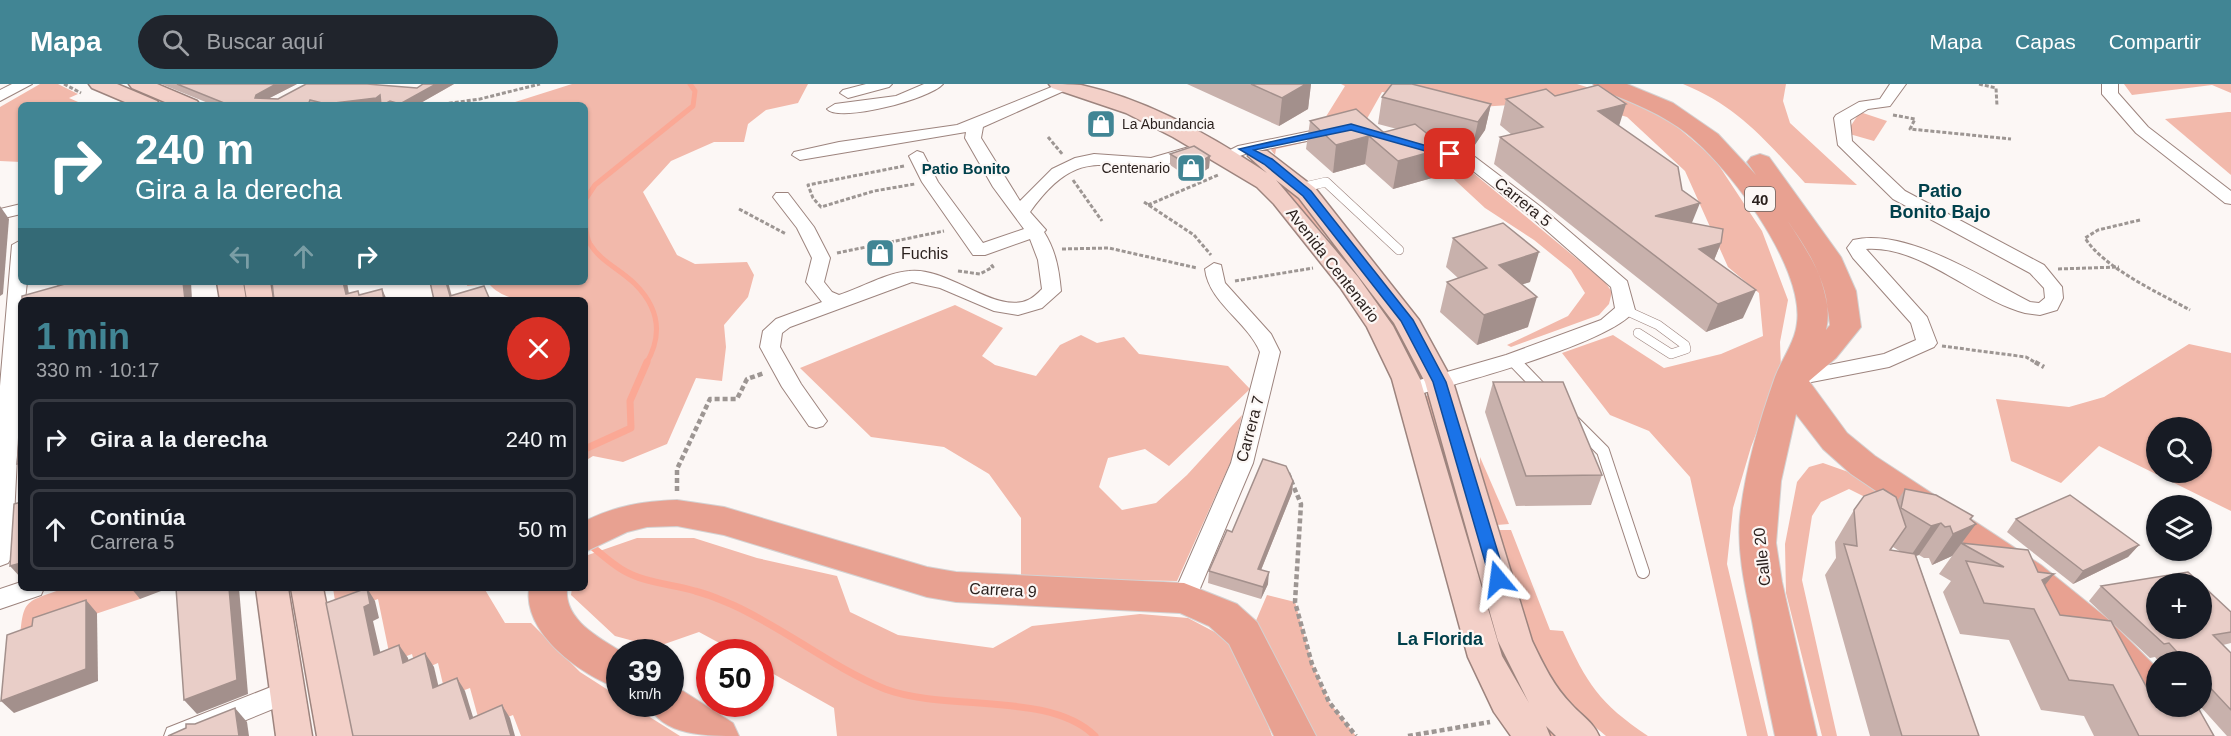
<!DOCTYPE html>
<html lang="es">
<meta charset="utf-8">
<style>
body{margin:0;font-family:Helvetica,sans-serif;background:#20242c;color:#f1f3f6;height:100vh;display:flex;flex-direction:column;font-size:22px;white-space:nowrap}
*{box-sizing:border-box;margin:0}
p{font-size:20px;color:#9ea1a6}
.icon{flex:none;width:33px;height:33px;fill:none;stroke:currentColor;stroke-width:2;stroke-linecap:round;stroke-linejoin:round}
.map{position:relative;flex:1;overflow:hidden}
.details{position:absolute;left:18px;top:213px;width:570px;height:294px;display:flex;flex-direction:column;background:#171b24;border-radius:9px;box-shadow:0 2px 4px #0004}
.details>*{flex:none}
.top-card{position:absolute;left:18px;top:18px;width:570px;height:183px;border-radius:9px;box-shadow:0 2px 4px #0004;background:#418594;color:#fff;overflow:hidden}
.fabs{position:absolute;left:2146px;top:333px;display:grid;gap:12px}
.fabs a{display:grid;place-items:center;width:66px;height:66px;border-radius:50%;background:#171b24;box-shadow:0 2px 4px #0004;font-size:30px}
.speed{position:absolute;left:606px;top:555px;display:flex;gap:12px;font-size:30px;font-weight:700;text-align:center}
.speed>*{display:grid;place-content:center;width:78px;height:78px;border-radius:50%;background:#171b24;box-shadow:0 2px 4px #0004;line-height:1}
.speed small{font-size:15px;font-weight:400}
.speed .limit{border:9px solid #d22;background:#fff;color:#111}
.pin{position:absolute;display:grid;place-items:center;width:51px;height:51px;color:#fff;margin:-26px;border-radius:12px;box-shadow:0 3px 9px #0006}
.me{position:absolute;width:66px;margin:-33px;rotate:344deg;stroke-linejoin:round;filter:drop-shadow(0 0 4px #0008)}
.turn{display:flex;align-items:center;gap:21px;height:126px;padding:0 18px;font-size:27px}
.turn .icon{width:78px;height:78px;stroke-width:2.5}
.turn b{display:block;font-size:42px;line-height:51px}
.lanes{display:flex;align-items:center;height:57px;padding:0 18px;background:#0003;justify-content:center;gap:30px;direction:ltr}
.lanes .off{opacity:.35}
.round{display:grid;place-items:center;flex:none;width:63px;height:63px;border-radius:32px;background:#20242c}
.summary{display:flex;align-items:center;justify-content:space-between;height:102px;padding:0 18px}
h1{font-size:36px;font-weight:800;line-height:45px;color:#418594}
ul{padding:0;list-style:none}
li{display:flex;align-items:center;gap:18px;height:81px;margin:0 12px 9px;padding:0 6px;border:3px solid #363941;border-radius:9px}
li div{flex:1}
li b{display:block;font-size:22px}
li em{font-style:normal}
header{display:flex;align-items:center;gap:36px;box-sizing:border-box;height:84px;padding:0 30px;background:#418594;color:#fff}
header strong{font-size:28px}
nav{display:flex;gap:33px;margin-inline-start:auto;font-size:21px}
.search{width:420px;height:54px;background:#20242c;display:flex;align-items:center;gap:15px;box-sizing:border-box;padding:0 21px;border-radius:33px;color:#9ea1a6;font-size:22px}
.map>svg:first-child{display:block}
</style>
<header>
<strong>Mapa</strong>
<div class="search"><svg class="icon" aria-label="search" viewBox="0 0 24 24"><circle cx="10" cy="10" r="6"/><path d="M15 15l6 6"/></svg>Buscar aquí</div>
<nav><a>Mapa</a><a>Capas</a><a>Compartir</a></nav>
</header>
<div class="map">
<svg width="2231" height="652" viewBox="0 0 2231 652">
<rect width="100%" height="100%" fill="#fcf7f5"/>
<!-- green -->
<g fill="#f2b9ab" fill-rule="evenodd">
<polygon points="40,0 58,0 78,10 69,14 85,21 21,21 21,78 0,77 0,23"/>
<path d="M572,0H808L798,19L766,26L748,40L744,58H714L671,77L643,108L677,171L695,180L747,178L754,191L748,213L724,241L726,263L722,297L696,294L667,360L623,378L593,372L585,377V216C555,216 511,225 489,200L467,202L468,198H585V21H506Z"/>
<polygon points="1341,0 1577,0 1629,16 1669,36 1714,74 1762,147 1788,216 1780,258 1781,285 1751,363 1733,424 1727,480 1768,652 1747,652 1690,393 1649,347 1610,331 1562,269 1613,251 1664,284 1721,270 1763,252 1759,209 1728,183 1685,87 1627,33 1573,17 1479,23 1382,8 1364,40 1322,39 1345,2"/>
<path d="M1683,0H1786L1783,17L1790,39L1857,101L1805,99C1765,56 1739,23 1683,0Z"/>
<polygon points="2124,0 2231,0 2231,9 2212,1 2132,11"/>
<polygon points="1860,28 1887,37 1874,57 1846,49"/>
<polygon points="2231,28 2231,91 2165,35 2228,28"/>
<polygon points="1332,49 1441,72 1466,83 1605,198 1612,208 1609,220 1599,231 1511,263 1507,261 1568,232 1585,209 1571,186 1534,156 1485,124 1430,73 1333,52 1276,65 1275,71 1271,66 1273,63"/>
<path d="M1254,76C1298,111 1347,161 1377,208C1394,236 1409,265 1425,293H1416C1401,265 1386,236 1369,209C1338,161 1294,114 1248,79Z"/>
<polygon points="955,221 1003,244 982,272 995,281 1036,292 1060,261 1081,251 1097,259 1124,253 1139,270 1228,282 1250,305 1169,382 1145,365 1108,374 1099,403 1122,426 1156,419 1187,391 1242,331 1232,375 1177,497 1021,494 1021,434 989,390 944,363 871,353 800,284"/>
<path d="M2189,260L2231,269V427L2099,362L2061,399L2011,377L1996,315L2069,323L2104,313ZM2157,344H2202V388H2157Z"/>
<polygon points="1425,312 1431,312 1562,652 1551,652 1523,622 1506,592"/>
<polygon points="1480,373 1509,440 1497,441 1480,385"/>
<polygon points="1823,379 1854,390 1891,414 1875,418 1849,405 1821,418 1812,432 1802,496 1837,652 1822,652 1786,509 1785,460 1797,398 1809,383"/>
<path d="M1498,446H1511L1550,546L1563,547C1587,600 1599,619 1648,652H1606L1575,626L1552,597L1530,557Z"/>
<polygon points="637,454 694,454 757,474 837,492 850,528 898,551 993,564 1032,542 1140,530 1188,534 1226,554 1257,611 1272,652 837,652 834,624 761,583 760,568 736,568 699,548 656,563 615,552 571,511 572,504 585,504 585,475 588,471"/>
<path d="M66,504H140V515L45,547L19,563C24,516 20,519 66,504Z"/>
<polygon points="333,504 484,504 505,539 531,539 580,588 619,613 620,620 629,620 680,652 521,652 513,631 481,644 470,604 446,613 438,579 417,588 412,570 391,578 378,515 337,530"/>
<polygon points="1267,511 1295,518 1312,580 1329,618 1356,652 1311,652 1255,539"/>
</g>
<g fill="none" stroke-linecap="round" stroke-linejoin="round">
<!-- stream-far1 -->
<g stroke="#fba895" stroke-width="5">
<polyline points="585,116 595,101 693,22 695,7 690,0"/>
<path d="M585,137C586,144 586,153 590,160C601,178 620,185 635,200C659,224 663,251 646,280"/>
</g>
<!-- stream -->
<g stroke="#fba895" stroke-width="7">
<polyline points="585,365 631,344 630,317 647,278"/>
<path d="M585,457C597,466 608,477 621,485C643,499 671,500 695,507C708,510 721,516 733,521C786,545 831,583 885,605C946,628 1050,607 1095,652"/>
</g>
<!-- lane-far1 casing -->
<g stroke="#9d847e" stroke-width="10">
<g id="lane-far1">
<polyline points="1300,104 1326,98 1399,166"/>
<polyline points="1625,226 1658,241 1685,261 1686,265 1671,270 1638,249"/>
<polyline points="1513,276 1517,280"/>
</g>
</g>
<!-- lane casing -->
<g stroke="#9d847e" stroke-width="14">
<g id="lane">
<polyline points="1515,278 1544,308"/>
<polyline points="1574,338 1603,367 1643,488"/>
</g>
</g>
<!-- street casing -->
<g stroke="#9d847e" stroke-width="2">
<g id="street">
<polygon points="12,0 32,0 0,17 0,6"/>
<polygon points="866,0 892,0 889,3 848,14 840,9 843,6"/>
<path d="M924,0H943C930,15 840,39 827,25L835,20L896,12Z"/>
<path d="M1059,0L1075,2L983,43L981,54L1020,117L1052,85L1075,74L1094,70L1151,74L1196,61L1204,66C1199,72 1191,73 1183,76C1113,99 1086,49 1030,128L1046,146L1044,148C1056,167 1059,186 1061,207L1042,224L1018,231L994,227L940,204L912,198L790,243L782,249L780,263L801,300L827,337L823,342L816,344L809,342L782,303L760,263L763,247L776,235L822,218L806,198L812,174L797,144L773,113L776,109H788L814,143L830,174L824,198L832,208L839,211C861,204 886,189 909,187C947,182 996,231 1028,216C1033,214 1038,209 1042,205L1038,176L1030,155L985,171H973L922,98L909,72L917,67L923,69L938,98L983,159L1024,145L993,103L965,54L966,48L800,76L792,71L794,68L839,58L957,41Z"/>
<path d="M1890,0H1906L1890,22L1868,25L1850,36L1852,57L1905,107L2044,181L2062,203L2063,214L2057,226L2040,231L2025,229C1974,216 1922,161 1866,165L1927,233L1937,259L1934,263L1889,283L1791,302L1784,300L1781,295L1784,290L1884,270L1916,256L1911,239L1853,174L1847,164L1853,156C1906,143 1983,194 2030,218L2039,219L2045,214L2044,204L2030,189L1893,115L1838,61L1834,34L1836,31L1859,18L1880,15Z"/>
<polygon points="2102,0 2118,0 2118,9 2148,43 2231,107 2231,120 2225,119 2136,49 2102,10"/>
<polygon points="1335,42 1343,47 1341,50 1248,69 1226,77 1218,72 1238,62"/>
<path d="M1418,57L1475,73L1541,123L1627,197L1635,226C1613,259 1453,301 1409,313L1402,311L1399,306L1402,301L1506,271L1601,236L1615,224L1611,203L1529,131L1463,79L1412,65L1410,62L1412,59Z"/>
<polygon points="21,120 21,130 0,135 0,125"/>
<polygon points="21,156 21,198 27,198 25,216 21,216 21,294 12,473 8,479 0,482 0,302 12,161"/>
<path d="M1214,179L1221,181L1225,199L1271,250L1280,268L1253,379L1196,514L1193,521L1184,524L1175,521L1172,514L1231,379L1260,268C1247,237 1209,219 1205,185Z"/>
<polygon points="21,498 21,504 44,504 41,511 0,525 0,505"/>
<polygon points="286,597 295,600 299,608 295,616 207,652 164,652 167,644"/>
</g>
</g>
<!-- secondary casing -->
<g stroke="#9d847e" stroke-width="3">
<g id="secondary">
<polygon points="89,0 117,0 157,17 160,21 132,21 92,4"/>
<polygon points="129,0 157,0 197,17 200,21 172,21 132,4"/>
<path d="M1049,0C1059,0 1071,0 1081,1C1146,15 1212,52 1267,89L1248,72L1251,67H1267L1315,104L1419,236L1453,298L1532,557C1543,580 1554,603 1572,621C1582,632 1593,638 1599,652H1556L1546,642L1550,652H1511L1494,628L1468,573L1392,295L1367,243L1340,203L1274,120L1257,103L1173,53L1126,29L1052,4ZM1276,96L1299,114L1394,239L1425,298L1498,557L1529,619L1502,572L1420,295L1393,242L1358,193Z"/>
<polygon points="217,198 243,198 246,216 220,216"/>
<polygon points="244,198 270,198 273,216 247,216"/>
<polygon points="256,504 288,504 312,652 276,652"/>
<polygon points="291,504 323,504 353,652 317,652"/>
</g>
</g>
<!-- primary casing -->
<g stroke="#d4d2d2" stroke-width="2">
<g id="primary">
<path d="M1593,0H1627L1673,19L1718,50L1756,91L1747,78L1751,73L1760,70L1769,73L1841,173L1856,207L1861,243L1836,274L1809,297L1847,349L1875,372L2041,481L2109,536L2157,584V622L2172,623L2157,628L2142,623L2081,558L2015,501L1851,390L1823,365L1796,330L1781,397L1776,459L1782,498L1817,652H1775C1767,614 1759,575 1752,537C1745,503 1737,468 1740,433C1745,386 1759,338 1775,293C1782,275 1795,258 1797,239C1805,182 1724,74 1678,43C1653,26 1625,15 1597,5ZM1787,136C1814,175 1825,194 1830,241L1826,246C1835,206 1808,168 1787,136Z"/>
<path d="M677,416L724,423L927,483L956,488L1184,499L1237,520L1257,538L1316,652H1274L1229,560L1209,542L1180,529L956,518L927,513L724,451L677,442L647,443L627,448L585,468V437C615,422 644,417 677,416Z"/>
<path d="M529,504H567C564,536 598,553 622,568H620V605C581,591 523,550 529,504Z"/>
<path d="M670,603L683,607L733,639L739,652C706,652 662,652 648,620H670Z"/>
</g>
</g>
<!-- path-far1 -->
<g stroke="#9d9693" stroke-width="3" stroke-dasharray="4 2" stroke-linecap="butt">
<polyline points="64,0 81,9"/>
<polyline points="1979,0 1996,4 1997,22"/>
<polyline points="437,21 480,15 540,0"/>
<polyline points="1893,31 1915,35 1910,45 2011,55"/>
<polyline points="1048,53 1063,71"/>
<polyline points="904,82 808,101 813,114 821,123 874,107 915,100"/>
<polyline points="1073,96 1102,137"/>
<polyline points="1144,118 1194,151 1211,171"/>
<polyline points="1148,121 1218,91"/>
<polyline points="739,125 786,150"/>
<path d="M2140,136L2098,146L2085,154C2104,184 2159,209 2190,226"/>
<polyline points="1062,165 1109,164 1197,184"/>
<polyline points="837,169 944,147"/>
<polyline points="2058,185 2119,183"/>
<polyline points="958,187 980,190 993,183 990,179"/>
<polyline points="1235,197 1313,184"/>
<polyline points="1942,262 2026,273 2038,280"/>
</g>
<!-- path -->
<g stroke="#9d9693" stroke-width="4.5" stroke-dasharray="5 3" stroke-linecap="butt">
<polyline points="2035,278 2044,283"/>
<polyline points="1288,389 1301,420 1295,518 1312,580 1329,618 1356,652"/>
<polyline points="677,407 677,385 710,315 737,315 747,295 764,289"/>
<polyline points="1408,652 1490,638"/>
</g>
<!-- lane-far1 -->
<use href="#lane-far1" stroke="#fff" stroke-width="9"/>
<!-- lane -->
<use href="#lane" stroke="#fff" stroke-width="12"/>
<!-- street -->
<use href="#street" fill="#fff" fill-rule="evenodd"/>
<!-- secondary -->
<use href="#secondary" fill="#f3d0c8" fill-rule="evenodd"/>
<!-- primary -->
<use href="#primary" fill="#e8a191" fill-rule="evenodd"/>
</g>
<!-- wall -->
<g fill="#c8b1ac" fill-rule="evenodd">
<polygon points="161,0 297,0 269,14 278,15 417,4 454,0 417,21 213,21"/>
<polygon points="1187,0 1311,0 1308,25 1279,42"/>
<polygon points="1555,12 1619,42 1682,106 1692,139 1721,159 1714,176 1743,234 1706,248 1494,80 1500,53 1512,51 1500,41 1506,15"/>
<polygon points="1382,13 1491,20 1485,46 1472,65 1433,55 1445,64 1439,92 1393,105 1365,80 1333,89 1306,65 1310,37 1383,48 1397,45 1378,40"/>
<polygon points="1170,70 1210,72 1209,84 1191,95 1170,81"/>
<polygon points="1453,154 1530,198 1522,200 1528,243 1477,261 1440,228 1447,198 1458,194 1446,183"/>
<polygon points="1493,298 1602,391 1591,421 1516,422 1485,328"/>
<polygon points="1293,397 1292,409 1261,486 1268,500 1261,515 1208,499 1209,487 1232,448"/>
<path d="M1905,405L1971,435L1963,459L2045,501L2060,531L2147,604L2214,652H2094L2084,632L2041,626L2009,556L1960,550L1943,508L1951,497L1939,490L1952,472L1932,481L1929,474H1924L1919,471L1916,472L1979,652H1870L1825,491L1836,474L1835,458L1854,426L1897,417ZM1893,463L1901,468L1890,466Z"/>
<polygon points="2016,435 2139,461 2128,473 2073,500 2007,448"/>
<polygon points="2101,502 2231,528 2231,559 2223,561 2231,569 2231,652 2227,652 2200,622 2202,622 2202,578 2159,578 2155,573 2150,574 2089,517"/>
</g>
<!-- shaded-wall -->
<g fill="#a3908c">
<polygon points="276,0 297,0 260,19 255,14 256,11"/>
<polygon points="436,0 454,0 417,21 400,21 400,20"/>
<polygon points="1306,0 1311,0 1308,25 1279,42 1282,14"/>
<polygon points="380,11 382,21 326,21 326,20"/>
<polygon points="390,17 392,21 383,21"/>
<polygon points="1491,20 1485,46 1472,65 1478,38"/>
<polygon points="1626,20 1618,45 1598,27"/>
<polygon points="1369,52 1365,80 1333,89 1336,61"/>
<polygon points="1445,64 1439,92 1393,105 1398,77"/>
<polygon points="1210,72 1209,84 1191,95 1192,83"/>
<polygon points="1700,119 1689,146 1655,132"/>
<polygon points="0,122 9,135 3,210 0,212"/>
<polygon points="1721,159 1710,186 1699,165"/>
<polygon points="1539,168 1530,198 1491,211 1499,181"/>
<polygon points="55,198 79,198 59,204"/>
<polygon points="183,198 191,198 192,216 185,216"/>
<polygon points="343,198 347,198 350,216 346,210"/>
<polygon points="446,198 448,198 453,216 450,212"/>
<polygon points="382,205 387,216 384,216"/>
<polygon points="1756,206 1743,234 1706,248 1718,220"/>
<polygon points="1537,213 1528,243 1477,261 1484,231"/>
<polygon points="1293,397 1292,409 1257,496 1258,485"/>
<polygon points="1973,432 1964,445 1976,440 1952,472 1932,481 1953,450"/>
<polygon points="1941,439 1919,471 1910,473 1931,442"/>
<polygon points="2139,461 2128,473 2073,500 2083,487"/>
<polygon points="21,479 21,494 10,482"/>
<polygon points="1269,488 1268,500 1261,515 1263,503"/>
<polygon points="2054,490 2029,521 2042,496"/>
<polygon points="131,504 169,504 140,515"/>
<polygon points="229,504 239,504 248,610 197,630 184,616"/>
<polygon points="367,504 375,517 379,534 373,537 384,584 374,571 364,523"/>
<polygon points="86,516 97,529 98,597 14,629 1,617"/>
<polygon points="399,561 408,574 412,592 403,579"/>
<polygon points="425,569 434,583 442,617 433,604"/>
<polygon points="457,594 465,607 478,649 470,635"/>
<polygon points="502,621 510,634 515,652 511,652"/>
<polygon points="235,624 247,638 249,652 239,652"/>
</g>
<!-- building -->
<g fill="#e9cec8" stroke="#a3908c" stroke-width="1.5">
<polygon points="177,0 276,0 256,11 255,14 278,15 306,0 367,0 417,4 423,0 436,0 400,20 390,17 383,21 381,21 380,11 376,14 326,20 310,16 308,21 229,21"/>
<polygon points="1251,0 1306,0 1282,14"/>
<polygon points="1392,0 1412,0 1491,20 1478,38 1382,13"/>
<polygon points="1598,1 1626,20 1598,27 1678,83 1682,106 1700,119 1655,132 1723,145 1721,159 1699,165 1756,206 1718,220 1500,53 1543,43 1506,15 1546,5 1555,12"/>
<polygon points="1356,25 1383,48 1336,61 1310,37"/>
<polygon points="1415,40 1445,64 1398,77 1369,52"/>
<polygon points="1194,62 1210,72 1192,83 1170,70"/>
<polygon points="1503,139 1539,168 1499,181 1537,213 1484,231 1447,198 1487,184 1453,154"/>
<polygon points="72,198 183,198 185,216 22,216 22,212"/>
<polygon points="272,198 343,198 346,210 358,207 359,211 382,205 384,216 274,216"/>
<polygon points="430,198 446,198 450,212 484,202 490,216 434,216"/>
<polygon points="21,247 21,322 19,323"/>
<polygon points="1493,298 1563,298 1602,391 1526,392"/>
<polygon points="21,335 21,379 17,380"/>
<polygon points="1263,375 1286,382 1293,397 1258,485 1269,488 1263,503 1209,487 1227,446 1232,448"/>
<polygon points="1883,405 1896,413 1906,443 1890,466 1915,470 1979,652 1902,652 1844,460 1857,462 1854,426 1864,412"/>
<polygon points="1905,405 1936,411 1973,432 1970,435 1976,440 1953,450 1950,442 1945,443 1941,439 1931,442 1901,424"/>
<polygon points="2070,411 2139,461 2083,487 2016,435"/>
<polygon points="21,418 21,479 10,482 14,420"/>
<polygon points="1961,459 2028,466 2038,488 2054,490 2042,496 2060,531 2111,537 2147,604 2157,605 2157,622 2197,622 2214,652 2139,652 2113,601 2069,596 2034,525 1984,519 1966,477 2004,483"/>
<polygon points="2188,488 2201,500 2157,500 2157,544 2202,544 2202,501 2231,528 2231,548 2213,551 2231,569 2231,626 2202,595 2202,578 2186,578 2169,559 2164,560 2101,502"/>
<polygon points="176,504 229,504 237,596 184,616"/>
<polygon points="367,504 370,520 364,523 374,571 399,561 403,579 425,569 433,604 457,594 470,635 502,621 511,652 353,652 326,519"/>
<polygon points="86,516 86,585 1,617 7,551 32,542 33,534"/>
<polygon points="235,624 239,652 168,652 186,644 186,640 195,640"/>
</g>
<!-- route -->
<polygon fill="#1a73e8" stroke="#114b97" stroke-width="1.5" points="1351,40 1455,70 1450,74 1351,46 1254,66 1272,75 1311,107 1413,236 1446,298 1506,495 1504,499 1493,499 1490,495 1433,298 1401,237 1303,112 1264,80 1239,65"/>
<!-- icons -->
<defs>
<g id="shop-square" transform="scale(1.5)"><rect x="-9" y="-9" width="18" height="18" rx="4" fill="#418594" stroke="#fcf7f5"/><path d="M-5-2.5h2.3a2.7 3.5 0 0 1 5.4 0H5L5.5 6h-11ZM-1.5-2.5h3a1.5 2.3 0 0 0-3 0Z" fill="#fff"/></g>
</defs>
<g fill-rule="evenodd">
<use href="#shop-square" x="1101" y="40"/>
<use href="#shop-square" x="1191" y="84"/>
<use href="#shop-square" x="880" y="169"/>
</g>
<g text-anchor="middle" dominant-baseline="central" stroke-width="4.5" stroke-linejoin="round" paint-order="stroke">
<!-- far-poi labels -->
<g font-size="14" fill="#291f1c" stroke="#fcf7f5" text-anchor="start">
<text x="1122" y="40">La Abundancia</text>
<text x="1170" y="84" text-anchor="end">Centenario</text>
</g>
<!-- far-neighbourhood labels -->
<g font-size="15" font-weight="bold" fill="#00404b" stroke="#fcf7f5">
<text x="966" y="84">Patio Bonito</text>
</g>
<!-- shield labels -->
<rect fill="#fcf7f5" stroke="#68605d" stroke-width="1.5" x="1745" y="103" width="30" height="24" rx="4.5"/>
<g font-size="15" font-weight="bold" fill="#291f1c">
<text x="1760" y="115">40</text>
</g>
<!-- street labels -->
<g font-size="16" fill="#291f1c" stroke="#fcf7f5">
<text transform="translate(1523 118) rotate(39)">Carrera 5</text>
<text transform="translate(1333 181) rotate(52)">Avenida Centenario</text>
<text transform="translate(1250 345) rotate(-75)">Carrera 7</text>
<text transform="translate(1762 473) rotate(-96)">Calle 20</text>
<text transform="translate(1003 506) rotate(3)">Carrera 9</text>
</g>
<!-- poi labels -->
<g font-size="16" fill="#291f1c" stroke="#fcf7f5" text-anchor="start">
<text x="901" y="169">Fuchis</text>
</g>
<!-- neighbourhood labels -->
<g font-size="18" font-weight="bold" fill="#00404b" stroke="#fcf7f5">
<text x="1940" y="107">Patio<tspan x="1940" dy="21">Bonito Bajo</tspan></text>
<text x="1440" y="555">La Florida</text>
</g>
</g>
</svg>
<div class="fabs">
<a><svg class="icon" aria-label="search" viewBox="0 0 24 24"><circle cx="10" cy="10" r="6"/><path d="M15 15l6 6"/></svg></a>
<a><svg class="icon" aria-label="layers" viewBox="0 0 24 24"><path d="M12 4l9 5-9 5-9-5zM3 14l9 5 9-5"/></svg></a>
<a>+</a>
<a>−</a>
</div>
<div class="speed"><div>39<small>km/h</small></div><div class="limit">50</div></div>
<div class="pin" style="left:1450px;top:70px;background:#d93025"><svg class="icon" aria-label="arrive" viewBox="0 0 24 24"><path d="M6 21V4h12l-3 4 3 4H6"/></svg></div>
<svg class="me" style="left:1498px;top:495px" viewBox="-20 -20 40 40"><path d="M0-17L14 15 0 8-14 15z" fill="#1a73e8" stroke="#fff" stroke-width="4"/></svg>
<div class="top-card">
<div class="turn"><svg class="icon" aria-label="right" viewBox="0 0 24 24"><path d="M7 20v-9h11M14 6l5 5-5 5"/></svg><div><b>240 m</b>Gira a la derecha</div></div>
<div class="lanes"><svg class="icon off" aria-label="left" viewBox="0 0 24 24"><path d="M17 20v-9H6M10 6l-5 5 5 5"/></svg><svg class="icon off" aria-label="ahead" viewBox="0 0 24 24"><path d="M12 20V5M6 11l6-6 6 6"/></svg><svg class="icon" aria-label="right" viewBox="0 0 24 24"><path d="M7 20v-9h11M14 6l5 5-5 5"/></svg></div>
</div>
<section class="details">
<div class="summary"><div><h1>1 min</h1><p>330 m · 10:17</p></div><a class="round" style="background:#d93025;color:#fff"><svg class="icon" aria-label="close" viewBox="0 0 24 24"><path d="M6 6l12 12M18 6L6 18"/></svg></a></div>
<ul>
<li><svg class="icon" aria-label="right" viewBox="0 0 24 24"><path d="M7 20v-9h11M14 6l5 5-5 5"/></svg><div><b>Gira a la derecha</b></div><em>240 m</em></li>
<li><svg class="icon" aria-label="ahead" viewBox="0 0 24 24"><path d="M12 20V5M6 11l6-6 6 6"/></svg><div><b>Continúa</b><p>Carrera 5</p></div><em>50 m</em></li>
</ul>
</section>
</div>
